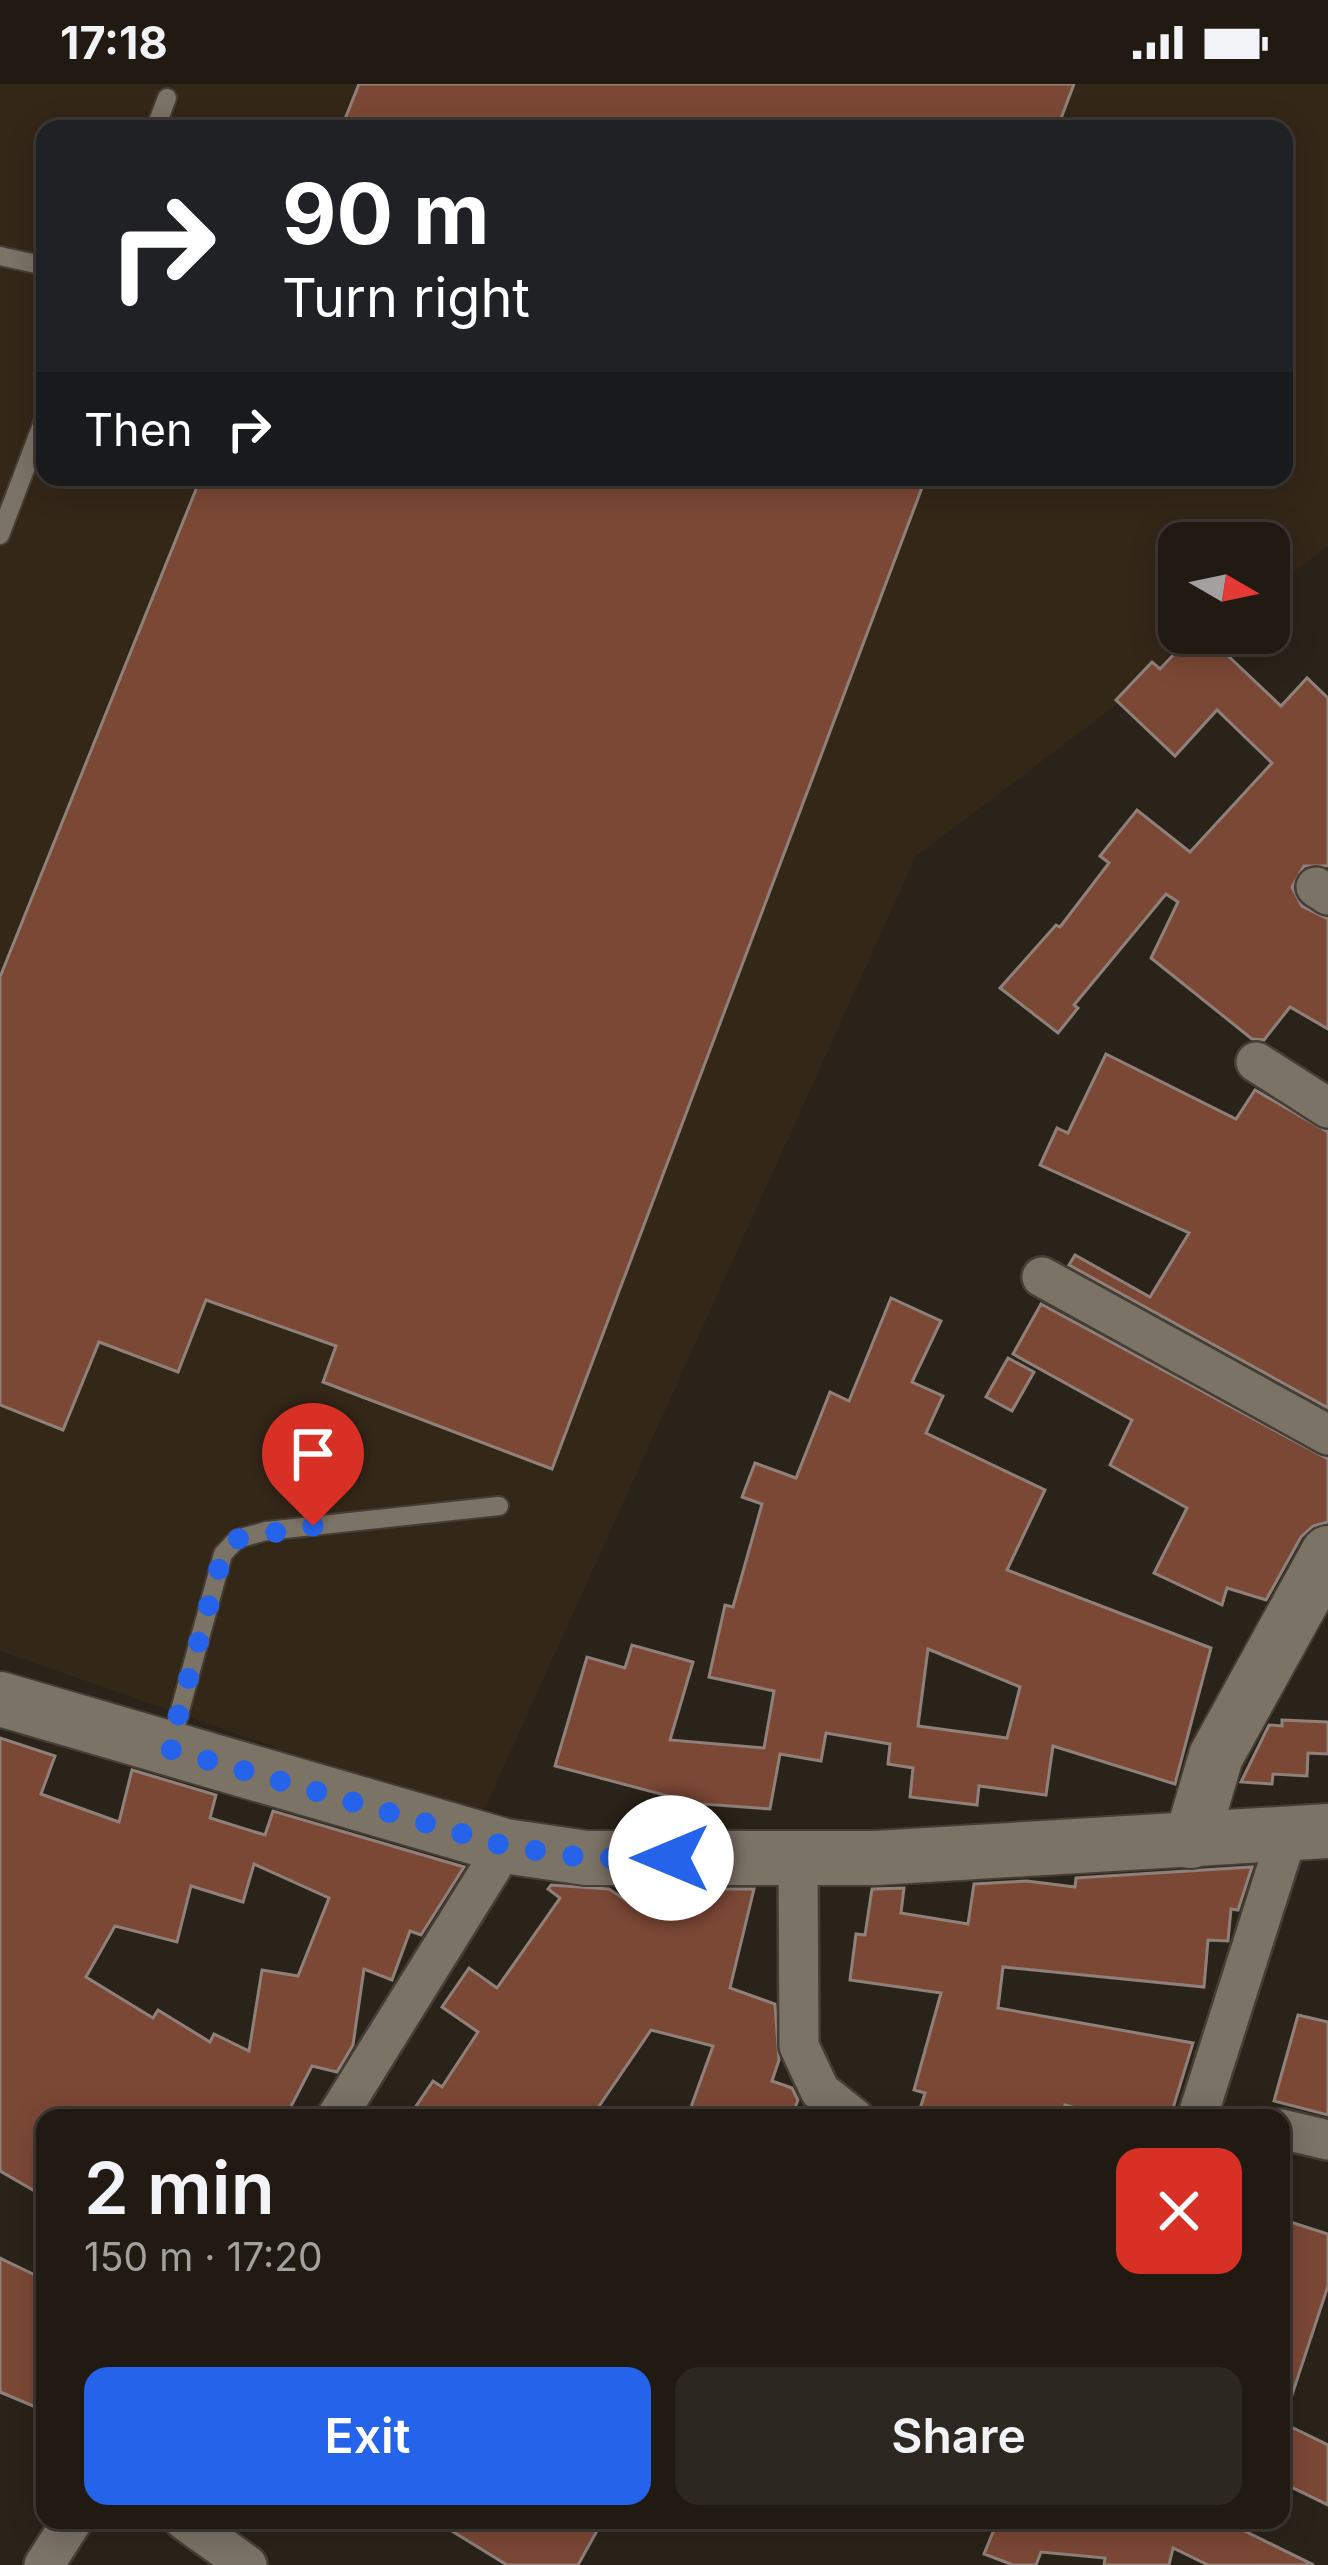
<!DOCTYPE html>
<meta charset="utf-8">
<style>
body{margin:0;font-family:Inter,sans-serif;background:#2d2721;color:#f1f3f6;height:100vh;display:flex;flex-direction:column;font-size:45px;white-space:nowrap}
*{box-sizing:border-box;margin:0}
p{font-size:39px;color:#a2a1a0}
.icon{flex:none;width:66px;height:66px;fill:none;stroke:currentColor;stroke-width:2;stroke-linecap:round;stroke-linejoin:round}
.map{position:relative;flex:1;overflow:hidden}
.side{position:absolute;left:36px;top:2025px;width:1254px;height:420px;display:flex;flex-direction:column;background:#201a13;border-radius:24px;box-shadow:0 6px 30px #0003,0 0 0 3px #3d3833}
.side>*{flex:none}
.guide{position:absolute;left:36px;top:36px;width:1257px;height:366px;border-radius:24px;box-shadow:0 6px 30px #0003,0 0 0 3px #3d3833;background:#202124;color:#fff;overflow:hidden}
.needle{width:78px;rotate:99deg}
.controls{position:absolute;left:1158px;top:438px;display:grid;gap:24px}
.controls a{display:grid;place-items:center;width:132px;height:132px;border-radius:24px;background:#201a13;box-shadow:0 6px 30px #0003,0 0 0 3px #3d3833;font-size:60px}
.pin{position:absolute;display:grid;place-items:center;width:102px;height:102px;color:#fff;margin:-123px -51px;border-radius:50% 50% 50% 0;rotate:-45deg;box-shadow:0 0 12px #0007}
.pin .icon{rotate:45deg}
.me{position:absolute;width:132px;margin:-66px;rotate:270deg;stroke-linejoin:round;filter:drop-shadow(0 0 9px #0008)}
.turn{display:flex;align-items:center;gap:42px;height:252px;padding:0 48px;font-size:54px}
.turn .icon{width:156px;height:156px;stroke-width:2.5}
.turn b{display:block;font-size:84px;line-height:102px}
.then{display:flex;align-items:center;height:114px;padding:0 48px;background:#0003;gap:24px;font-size:45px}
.round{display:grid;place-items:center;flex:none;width:126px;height:126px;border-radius:24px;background:#2d2721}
.summary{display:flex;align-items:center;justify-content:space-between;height:204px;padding:0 48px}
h1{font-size:72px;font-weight:600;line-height:90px}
.button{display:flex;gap:24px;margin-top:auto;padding:24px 48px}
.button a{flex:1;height:138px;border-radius:24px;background:#2563eb;color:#fff;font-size:48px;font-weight:600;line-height:138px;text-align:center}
.button a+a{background:#2d2721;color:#f1f3f6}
.status{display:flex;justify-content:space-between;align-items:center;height:84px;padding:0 60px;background:#201a13;direction:ltr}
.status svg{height:33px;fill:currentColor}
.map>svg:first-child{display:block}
</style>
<div class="status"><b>17:18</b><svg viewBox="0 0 49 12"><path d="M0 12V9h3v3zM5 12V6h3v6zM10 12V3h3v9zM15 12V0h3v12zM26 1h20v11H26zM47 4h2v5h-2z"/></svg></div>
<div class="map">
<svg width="1328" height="2481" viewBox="0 0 1328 2481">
<rect width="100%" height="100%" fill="#2a2319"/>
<!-- built -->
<path fill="#332718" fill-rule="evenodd" d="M0,0H1328V462L1269,507V459H1179V549H1212L916,772L480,1735L0,1567ZM45,45H1284V393H45Z"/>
<!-- building -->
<g fill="#7c4836" stroke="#8f807a" stroke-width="3" fill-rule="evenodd">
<polygon points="359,0 1074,0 1057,45 341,45"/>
<polygon points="201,393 926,393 552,1385 323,1298 336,1262 206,1216 178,1288 99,1258 63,1346 0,1321 0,893"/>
<polygon points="1194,549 1211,549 1227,564 1223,567 1281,622 1307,594 1328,614 1328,782 1304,782 1292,803 1302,822 1328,835 1328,945 1290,923 1264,956 1252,955 1151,874 1178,818 1166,810 1074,921 1078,924 1058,949 1000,904 1056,841 1060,843 1109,779 1100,772 1137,726 1190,768 1272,679 1217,626 1175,672 1116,616 1152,578 1160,585"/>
<polygon points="1106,970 1236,1035 1255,1006 1328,1048 1328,1324 1069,1181 1075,1171 1150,1213 1189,1149 1040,1081 1057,1044 1068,1049"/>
<path d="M891,1214L941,1237L912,1298L943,1312L926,1349L1045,1406L1007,1486L1211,1564L1175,1700L1053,1662L1046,1711L979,1702L977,1721L910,1713L913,1684L888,1680L890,1660L826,1649L821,1677L780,1670L770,1725L675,1718L676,1714L555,1682L587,1573L625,1584L632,1561L693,1578L670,1656L764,1664L774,1607L709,1593L725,1521L733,1523L762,1420L742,1413L755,1379L796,1394L830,1308L849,1317ZM928,1565L1020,1603L1007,1654L918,1642Z"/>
<polygon points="1041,1220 1328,1375 1328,1438 1313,1442 1301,1453 1266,1516 1227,1504 1222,1521 1154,1489 1187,1424 1110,1381 1132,1336 1013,1270"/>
<polygon points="1008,1274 1034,1288 1012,1327 986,1313"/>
<polygon points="1282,1636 1328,1638 1328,1670 1308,1669 1307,1692 1273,1690 1272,1700 1241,1698 1269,1641 1282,1642"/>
<path d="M0,1654L55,1672L41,1710L119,1738L132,1686L216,1711L210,1734L265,1751L273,1727L464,1783L421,1851L410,1847L392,1896L364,1885L353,1961L337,1988L312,1982L285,2034H45V2113L0,2087ZM254,1780L329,1814L298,1892L262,1886L249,1967L214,1950L210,1958L158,1926L153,1934L86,1893L115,1842L177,1858L191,1802L243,1818Z"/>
<polygon points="1252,1783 1238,1826 1231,1825 1228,1857 1208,1856 1204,1903 1003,1883 998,1924 1193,1959 1170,2034 1108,2034 1065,2021 1063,2034 917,2034 925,2009 914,2006 941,1909 850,1896 856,1850 865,1851 872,1805 904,1804 901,1829 968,1840 974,1800 1027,1797 1075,1803 1076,1794"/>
<polygon points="551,1801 609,1805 624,1815 630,1805 654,1805 666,1814 672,1805 754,1805 730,1904 775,1920 779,1976 772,1997 792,2004 798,2016 791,2034 687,2034 713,1962 651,1946 591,2034 408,2034 433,1997 442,2003 478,1948 442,1923 469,1884 497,1904 560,1814 548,1805"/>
<polygon points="1298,1931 1328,1938 1328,2031 1274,2017"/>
<polygon points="1281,2135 1328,2150 1328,2202 1287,2326 1281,2325"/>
<polygon points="0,2174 45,2196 45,2327 0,2308"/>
<polygon points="1281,2338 1328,2361 1328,2421 1281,2398"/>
<polygon points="434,2436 582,2436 598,2445 578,2481 507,2481"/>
<polygon points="998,2436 1222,2436 1314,2481 1208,2481 1173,2464 1169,2481 1104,2481 1105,2474 1041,2468 1036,2481 1013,2481 984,2470"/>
</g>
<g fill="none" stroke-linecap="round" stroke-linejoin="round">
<!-- lane casing -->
<g stroke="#453e37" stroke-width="22">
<g id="lane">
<polyline points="155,45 167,14"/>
<polyline points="0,172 45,182"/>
<polyline points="0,451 45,333"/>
<polyline points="171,1659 223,1470 237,1455 266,1447 499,1422"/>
</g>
</g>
<!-- street casing -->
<g stroke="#453e37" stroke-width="44">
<g id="street">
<polyline points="1316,803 1328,811"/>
<polyline points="1256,978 1328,1024"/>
<polyline points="1042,1193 1328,1351"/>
<polyline points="798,1774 799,1962 820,2007 854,2034"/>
<polyline points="336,2034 505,1762"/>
<polyline points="1197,2034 1288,1749"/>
<polyline points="1281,2045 1328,2056"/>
<polyline points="184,2436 247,2481"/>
<polyline points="44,2481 73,2436"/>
</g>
</g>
<!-- secondary casing -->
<g stroke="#453e37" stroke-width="58">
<g id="secondary">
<polyline points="0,1615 505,1762 586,1774 876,1774 1328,1747"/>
<polyline points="1191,1757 1216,1672 1328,1469"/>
</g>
</g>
<!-- lane -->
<use href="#lane" stroke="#7c7367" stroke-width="18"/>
<!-- street -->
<use href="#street" stroke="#7c7367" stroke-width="39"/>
<!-- secondary -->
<use href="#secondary" stroke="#7c7367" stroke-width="54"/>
</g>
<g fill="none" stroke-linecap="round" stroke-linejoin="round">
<!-- route -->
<polyline stroke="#2563eb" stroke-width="21" stroke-dasharray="0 37.8" points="313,1442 237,1455 223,1470 169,1665 505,1762 586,1774 671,1774"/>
</g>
</svg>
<div class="controls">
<a><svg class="needle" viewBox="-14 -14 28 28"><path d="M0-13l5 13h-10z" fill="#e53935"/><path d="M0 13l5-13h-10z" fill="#a2a1a0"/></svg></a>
</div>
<div class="pin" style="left:313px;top:1442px;background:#d93025"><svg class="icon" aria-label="arrive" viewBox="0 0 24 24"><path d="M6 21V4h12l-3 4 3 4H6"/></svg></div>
<svg class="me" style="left:671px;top:1774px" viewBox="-20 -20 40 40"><circle r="19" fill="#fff"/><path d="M0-13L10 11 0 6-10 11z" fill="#2563eb"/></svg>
<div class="guide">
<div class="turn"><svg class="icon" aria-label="right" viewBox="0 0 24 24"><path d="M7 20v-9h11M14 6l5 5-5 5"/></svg><div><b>90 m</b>Turn right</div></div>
<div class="then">Then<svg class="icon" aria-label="right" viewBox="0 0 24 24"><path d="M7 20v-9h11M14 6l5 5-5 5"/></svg></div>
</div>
<section class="side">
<div class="summary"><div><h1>2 min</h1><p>150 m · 17:20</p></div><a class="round" style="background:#d93025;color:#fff"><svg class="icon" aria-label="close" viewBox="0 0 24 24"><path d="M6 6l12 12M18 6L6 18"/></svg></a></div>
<div class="button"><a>Exit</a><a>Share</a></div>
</section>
</div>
